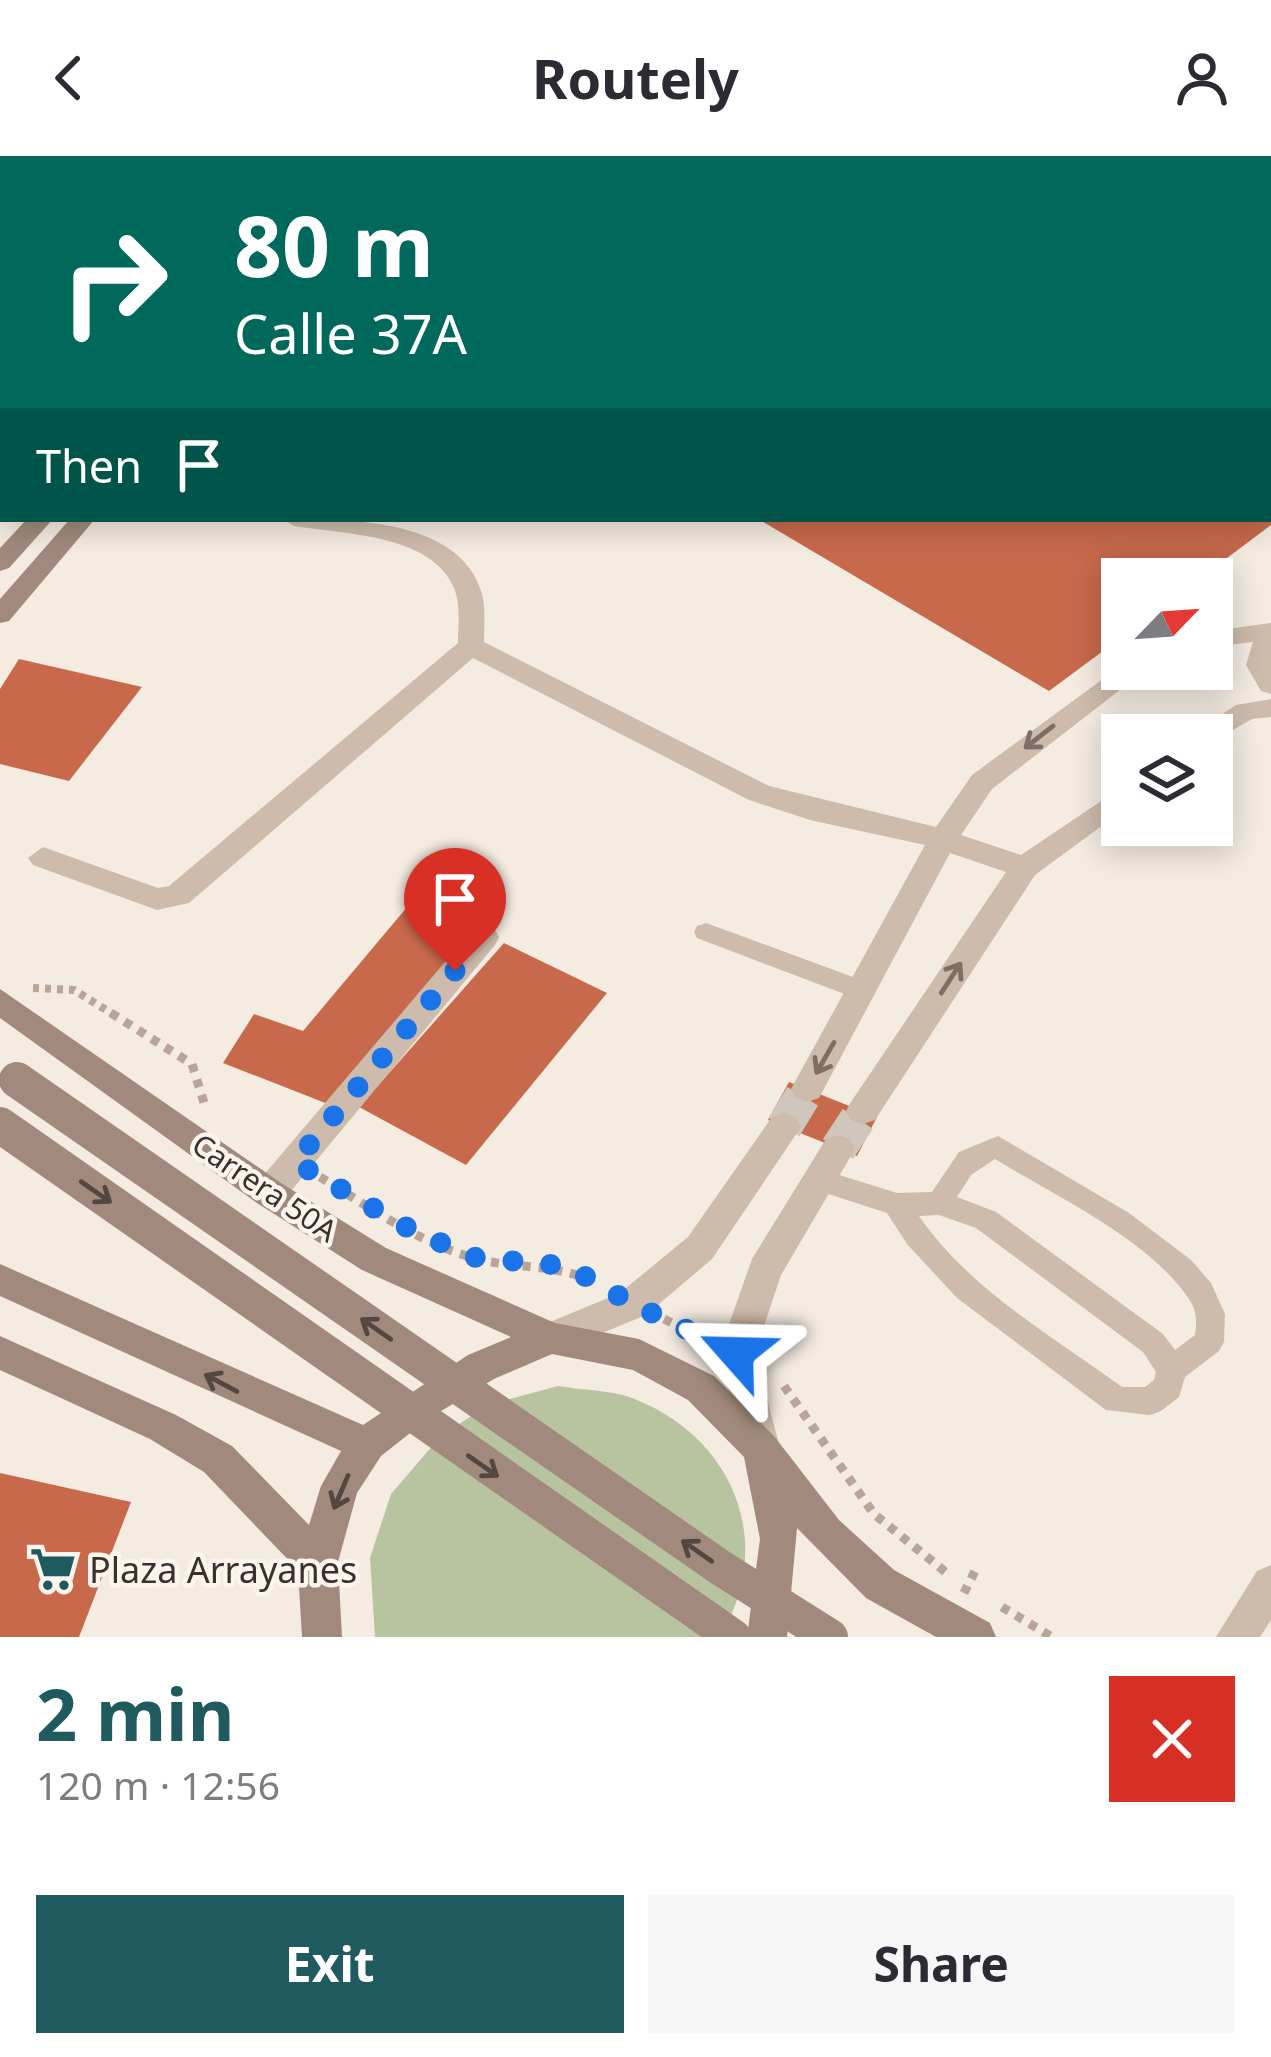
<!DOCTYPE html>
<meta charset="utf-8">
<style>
body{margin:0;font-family:"Noto Sans",sans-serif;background:#f7f7f7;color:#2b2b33;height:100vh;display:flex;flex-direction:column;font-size:45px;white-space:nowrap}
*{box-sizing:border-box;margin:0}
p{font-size:39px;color:#7c7c81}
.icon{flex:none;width:66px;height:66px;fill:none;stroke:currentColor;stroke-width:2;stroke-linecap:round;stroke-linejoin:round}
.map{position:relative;height:1481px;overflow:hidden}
.details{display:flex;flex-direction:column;background:#fff;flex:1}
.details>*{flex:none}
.banner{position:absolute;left:0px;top:0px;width:1272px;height:366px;box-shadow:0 6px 30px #0003;background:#00695c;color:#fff;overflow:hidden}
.needle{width:78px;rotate:65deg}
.buttons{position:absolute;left:1101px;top:402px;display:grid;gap:24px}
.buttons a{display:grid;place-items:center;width:132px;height:132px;border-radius:0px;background:#fff;box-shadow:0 6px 30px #0003;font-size:60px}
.pin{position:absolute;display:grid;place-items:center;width:102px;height:102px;color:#fff;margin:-123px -51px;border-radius:50% 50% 50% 0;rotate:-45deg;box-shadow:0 0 12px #0007}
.pin .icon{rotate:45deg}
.me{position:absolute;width:132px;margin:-66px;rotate:295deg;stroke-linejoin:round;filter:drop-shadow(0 0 9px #0008)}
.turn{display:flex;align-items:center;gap:42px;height:252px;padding:0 36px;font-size:54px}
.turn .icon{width:156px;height:156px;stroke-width:2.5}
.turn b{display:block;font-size:84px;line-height:102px}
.then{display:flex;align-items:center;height:114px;padding:0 36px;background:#0003;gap:24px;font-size:45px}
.round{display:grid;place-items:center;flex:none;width:126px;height:126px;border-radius:0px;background:#f7f7f7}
.summary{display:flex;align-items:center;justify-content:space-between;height:204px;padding:0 36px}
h1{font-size:72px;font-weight:700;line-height:90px;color:#1f5a5e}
.button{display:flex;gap:24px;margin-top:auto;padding:24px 36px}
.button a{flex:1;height:138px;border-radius:0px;background:#1f5a5e;color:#fff;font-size:48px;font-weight:700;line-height:138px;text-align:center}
.button a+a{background:#f7f7f7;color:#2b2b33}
header{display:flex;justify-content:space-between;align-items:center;height:156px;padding:0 36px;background:#fff;font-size:54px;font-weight:700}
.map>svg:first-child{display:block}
</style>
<header><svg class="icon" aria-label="back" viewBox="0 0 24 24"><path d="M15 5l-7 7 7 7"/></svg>Routely<svg class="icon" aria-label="person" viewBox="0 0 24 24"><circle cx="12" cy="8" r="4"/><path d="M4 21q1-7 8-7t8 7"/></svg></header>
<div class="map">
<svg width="1271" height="1481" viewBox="0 0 1271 1481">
<rect width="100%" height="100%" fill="#f4ebe1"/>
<!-- green -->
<path fill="#b8c4a0" d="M558,1230C581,1234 610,1234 632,1242C733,1280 777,1386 720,1481H375L370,1402L391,1338L441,1280L488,1249Z"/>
<!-- building -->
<g fill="#c8694b">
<polygon points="758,363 1271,363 1271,369 1199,423 1122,423 1122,481 1049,535"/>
<polygon points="19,503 142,531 69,625 0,608 0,533"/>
<polygon points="429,725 489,750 333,950 223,907 254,858 303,875"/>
<polygon points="504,787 607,837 466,1009 359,951"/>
<polygon points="789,926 877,961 857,1000 768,964"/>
<polygon points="0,1317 131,1346 79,1481 0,1481"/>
</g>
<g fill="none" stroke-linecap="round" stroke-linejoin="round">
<!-- minor-tunnel -->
<g stroke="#cfc6bd" stroke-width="36" stroke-dasharray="36 18" stroke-linecap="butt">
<polyline points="784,971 807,933"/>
<polyline points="838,993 863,955"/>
</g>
<!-- path-far1 -->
<polyline stroke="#b9a596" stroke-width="8" stroke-dasharray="6 6" stroke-linecap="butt" points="33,832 74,834 116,860"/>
<!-- path -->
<g stroke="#b9a596" stroke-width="9" stroke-dasharray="8 8" stroke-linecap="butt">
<polyline points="111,857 192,908 205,950"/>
<path d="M320,1021C368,1050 416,1085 470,1101C514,1114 556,1106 598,1128"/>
<polyline points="664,1163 710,1185"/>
<polyline points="784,1230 874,1358 948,1418"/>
<polyline points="964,1437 976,1413"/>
<polyline points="1002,1451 1052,1481"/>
</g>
<!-- service -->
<g fill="#cdbbac" fill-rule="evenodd">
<polygon points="1163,0 1185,0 1187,3 1165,3"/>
<polygon points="706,767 872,828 876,835 872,842 863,845 697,782 694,776 697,770"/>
<path d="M998,980L1129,1057L1191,1104L1211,1127L1225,1158L1224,1186L1219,1195L1185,1221L1179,1241L1161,1255L1150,1259L1106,1254L957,1142L907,1088L887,1057L807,1031L803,1023L807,1015L817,1012L897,1037L932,1036L959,996ZM995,1003C1055,1040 1149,1083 1189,1143C1197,1155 1197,1165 1195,1179L1175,1194L1163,1178L996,1056L957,1041L971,1019ZM939,1059L976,1072L1143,1196L1156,1216L1154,1224L1145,1231H1122C1052,1180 969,1133 919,1060Z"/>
</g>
<!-- minor -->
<g fill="#cdbbac" fill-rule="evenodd">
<polygon points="0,0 17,0 19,3 3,3 3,7"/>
<polygon points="844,0 868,0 842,3"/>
<polygon points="1271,5 1271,18 1269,19 1269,6"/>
<rect x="1269" y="93" width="2" height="15"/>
<polygon points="0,182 3,183 3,197 0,196"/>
<polygon points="1269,231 1271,232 1271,246 1269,245"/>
<polygon points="0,328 3,329 3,343 0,342"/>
<path d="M282,363C345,363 461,361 482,438C486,453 484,471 484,486L769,630L936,671L972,619L1122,509V513H1147L992,633L961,679L1021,699L1122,631V655L1035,719L875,964L863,968L851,964L846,955L851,946L1006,716L950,697L819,942L807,946L795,942L791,933L925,689L810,664L749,644L473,502L189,747L157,754L33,709L28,702L43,691L158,732L169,730L458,487C458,469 461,449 454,432C432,378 342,378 294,370Z"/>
<polygon points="1271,467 1271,538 1261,535 1246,509 1253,486 1212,491 1212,475"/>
<polygon points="1271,543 1271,561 1252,563 1212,586 1212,579 1191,579 1236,549"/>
<polygon points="484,770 495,773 499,781 495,789 281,1047 269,1051 257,1047 252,1037 257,1027 473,773"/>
<polygon points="784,957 796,961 801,971 712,1103 646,1159 551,1198 538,1193 533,1182 538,1171 620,1137 688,1081 772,961"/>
<polygon points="838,979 850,983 855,993 781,1119 755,1197 780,1292 774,1304 761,1310 748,1304 742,1292 719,1197 752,1103 826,983"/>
<polygon points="1271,1409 1271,1464 1260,1481 1216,1481 1257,1415"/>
</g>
<!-- secondary -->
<g fill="#a18a7d" fill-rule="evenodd">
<polygon points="65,0 85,0 86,3 66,3"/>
<polygon points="102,0 122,0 123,3 103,3"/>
<polygon points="0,343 3,343 0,360"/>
<polygon points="27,363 53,363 9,412 0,415 0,392"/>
<polygon points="70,363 95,363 9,465 0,467 0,443"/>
<polygon points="0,833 281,1027 386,1092 555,1167 639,1183 714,1220 774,1280 839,1364 894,1414 990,1467 996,1481 936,1481 866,1442 797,1372 787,1481 747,1481 760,1383 744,1301 688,1244 633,1214 552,1198 494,1223 428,1263 381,1300 357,1337 338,1406 342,1481 302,1481 298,1414 204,1316 150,1283 0,1214 0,1180 176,1259 232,1290 309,1369 321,1330 341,1295 0,1140 0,1108 363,1269 468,1199 511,1181 362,1114 257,1047 0,862"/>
</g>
<!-- secondary-bridge -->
<g stroke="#a18a7d" stroke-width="36">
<polyline points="17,924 721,1412 830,1481"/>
<polyline points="0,969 733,1481"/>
</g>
</g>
<!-- one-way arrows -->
<defs><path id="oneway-shaft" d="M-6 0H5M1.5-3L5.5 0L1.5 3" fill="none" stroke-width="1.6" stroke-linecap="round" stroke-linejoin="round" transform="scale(3)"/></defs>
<g stroke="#7d6f65">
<use href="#oneway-shaft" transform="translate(1039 581) rotate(142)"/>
<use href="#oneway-shaft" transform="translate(951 822) rotate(-57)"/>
<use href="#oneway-shaft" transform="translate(825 902) rotate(120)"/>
</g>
<g stroke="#544640">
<use href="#oneway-shaft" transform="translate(96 1036) rotate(35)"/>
<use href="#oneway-shaft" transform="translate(376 1173) rotate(-145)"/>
<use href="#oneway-shaft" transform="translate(221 1227) rotate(-152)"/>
<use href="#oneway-shaft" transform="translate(483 1310) rotate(35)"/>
<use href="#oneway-shaft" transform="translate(341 1336) rotate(113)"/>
<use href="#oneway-shaft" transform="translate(697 1395) rotate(-145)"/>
</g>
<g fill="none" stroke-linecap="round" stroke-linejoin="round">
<!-- route -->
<polyline stroke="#1a73e8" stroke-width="21" stroke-dasharray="0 37.8" points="455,815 295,1006 404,1070 472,1101 567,1110 633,1148 736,1197"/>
</g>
<!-- icons -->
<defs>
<g id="supermarket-bare" transform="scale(3.6)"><path d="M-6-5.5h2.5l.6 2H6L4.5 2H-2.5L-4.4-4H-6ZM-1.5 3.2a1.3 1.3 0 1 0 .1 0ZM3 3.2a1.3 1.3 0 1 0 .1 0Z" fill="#1f5a5e" stroke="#fbf5ee" stroke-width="2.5" paint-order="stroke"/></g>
</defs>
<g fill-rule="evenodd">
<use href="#supermarket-bare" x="53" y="1413"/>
</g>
<g text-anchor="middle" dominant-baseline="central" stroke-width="9" stroke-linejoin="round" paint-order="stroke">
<!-- street labels -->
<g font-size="30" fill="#3b302b" stroke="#fbf5ee">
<text transform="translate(265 1031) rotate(34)">Carrera 50A</text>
</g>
<!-- near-poi labels -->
<g font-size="36" fill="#3b302b" stroke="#fbf5ee" text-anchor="start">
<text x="89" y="1413">Plaza Arrayanes</text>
</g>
</g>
</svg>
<div class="buttons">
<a><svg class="needle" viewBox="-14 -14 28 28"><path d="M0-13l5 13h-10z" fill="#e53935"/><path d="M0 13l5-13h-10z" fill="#7c7c81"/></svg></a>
<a><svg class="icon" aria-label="layers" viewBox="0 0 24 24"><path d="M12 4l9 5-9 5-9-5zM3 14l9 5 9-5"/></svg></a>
</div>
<div class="pin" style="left:455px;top:815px;background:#d93025"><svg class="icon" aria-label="arrive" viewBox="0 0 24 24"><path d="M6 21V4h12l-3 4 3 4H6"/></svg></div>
<svg class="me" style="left:736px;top:1197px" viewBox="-20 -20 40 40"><path d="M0-17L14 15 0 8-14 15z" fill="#1a73e8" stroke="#fff" stroke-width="4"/></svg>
<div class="banner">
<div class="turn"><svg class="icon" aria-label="right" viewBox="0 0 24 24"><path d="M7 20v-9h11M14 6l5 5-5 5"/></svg><div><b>80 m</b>Calle 37A</div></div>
<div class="then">Then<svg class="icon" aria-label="arrive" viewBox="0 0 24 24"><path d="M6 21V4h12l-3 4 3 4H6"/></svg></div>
</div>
</div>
<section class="details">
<div class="summary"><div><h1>2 min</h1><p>120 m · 12:56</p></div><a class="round" style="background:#d93025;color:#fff"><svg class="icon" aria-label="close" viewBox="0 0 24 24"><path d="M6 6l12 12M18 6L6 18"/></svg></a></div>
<div class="button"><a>Exit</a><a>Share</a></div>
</section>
